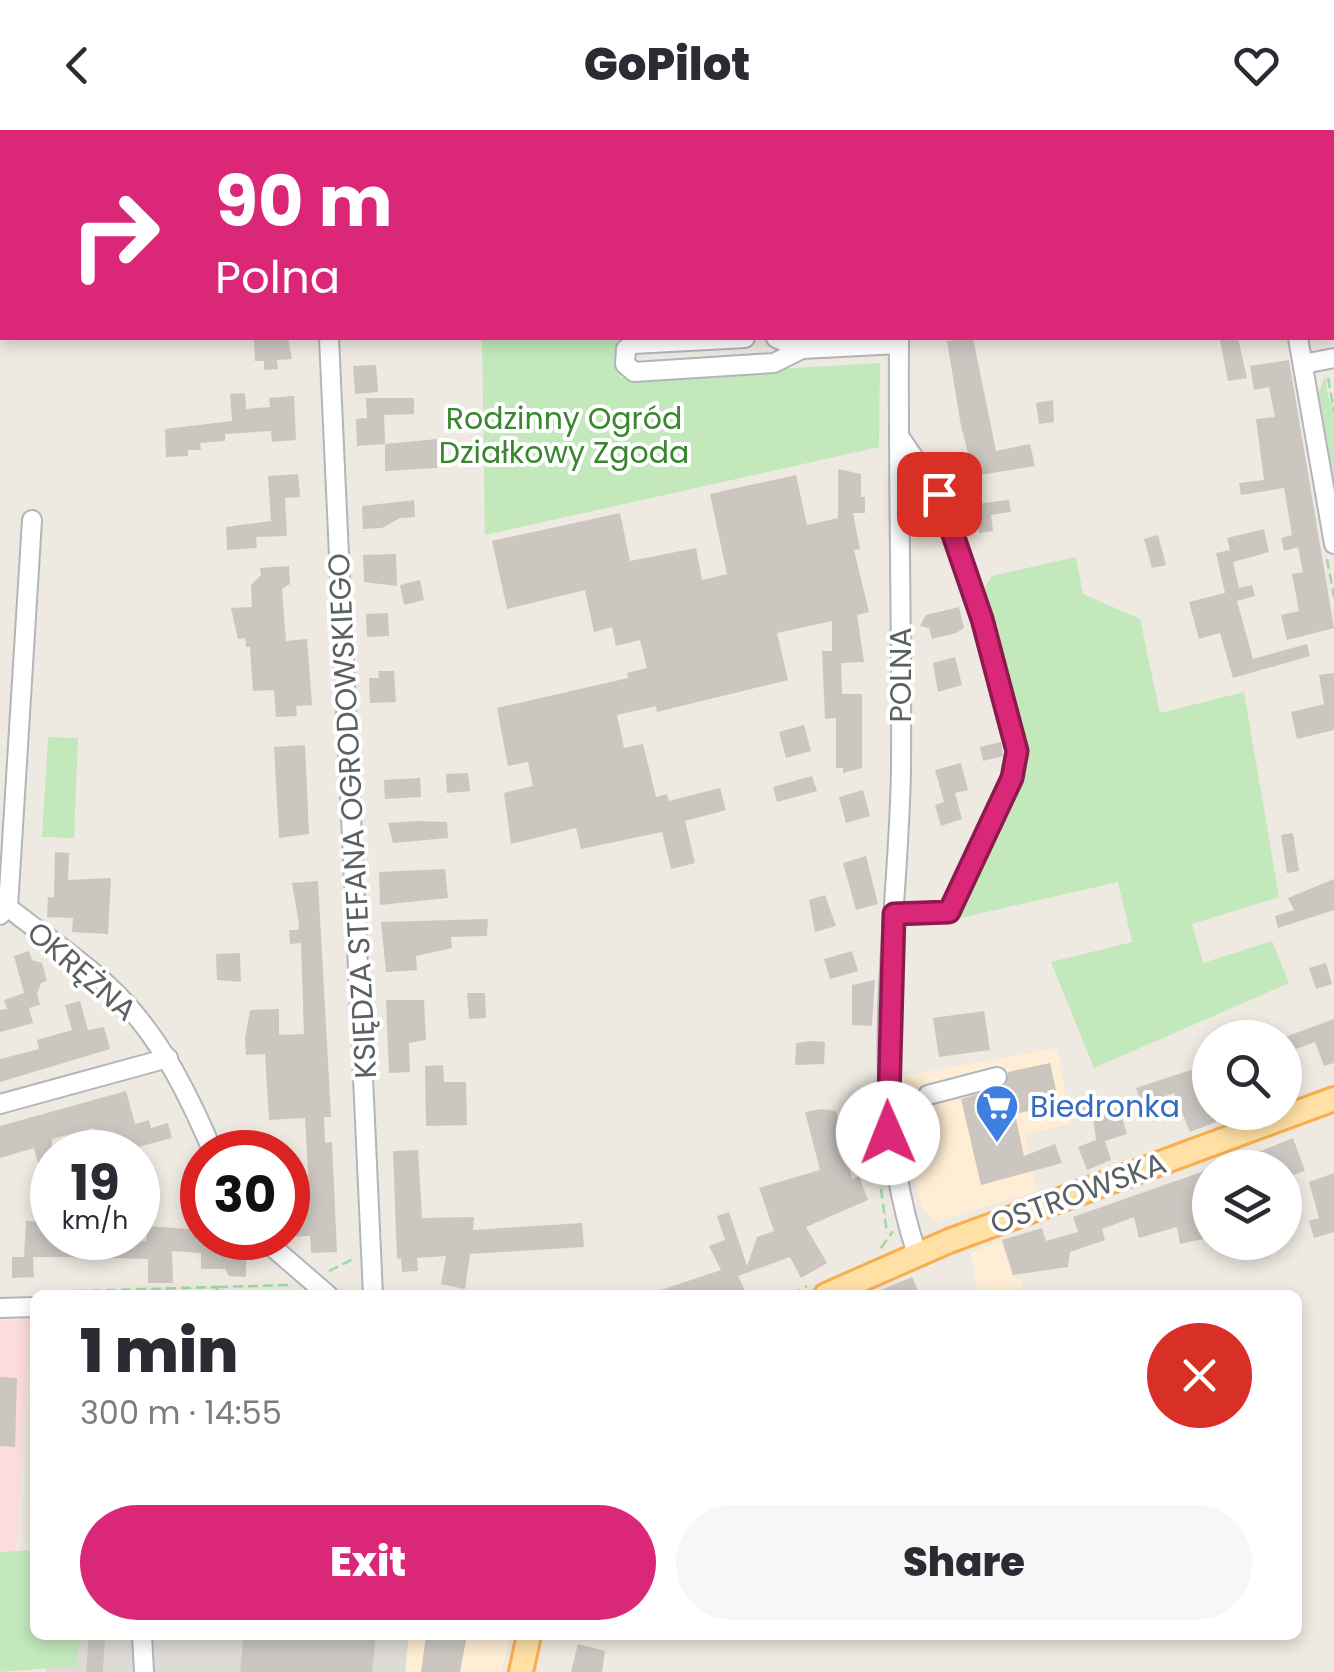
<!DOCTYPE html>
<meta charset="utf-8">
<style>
body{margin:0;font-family:Poppins,sans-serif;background:#f7f7f7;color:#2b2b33;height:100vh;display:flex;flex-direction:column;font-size:38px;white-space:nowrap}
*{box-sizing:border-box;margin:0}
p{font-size:32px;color:#7c7c81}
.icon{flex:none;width:55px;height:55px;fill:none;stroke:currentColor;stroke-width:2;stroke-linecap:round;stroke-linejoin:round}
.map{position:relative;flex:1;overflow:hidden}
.details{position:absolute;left:30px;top:1160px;width:1272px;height:350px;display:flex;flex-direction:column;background:#fff;border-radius:15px;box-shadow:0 5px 15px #0003}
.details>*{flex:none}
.top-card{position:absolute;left:0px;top:0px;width:1335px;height:210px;box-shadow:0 5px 15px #0003;background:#db2777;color:#fff;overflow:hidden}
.buttons{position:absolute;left:1192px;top:890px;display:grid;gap:20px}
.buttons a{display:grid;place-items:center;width:110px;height:110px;border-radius:50%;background:#fff;box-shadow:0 5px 15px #0003;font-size:50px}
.speed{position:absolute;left:30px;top:1000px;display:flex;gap:20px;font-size:50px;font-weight:700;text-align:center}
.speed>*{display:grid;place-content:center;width:130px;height:130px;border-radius:50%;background:#fff;box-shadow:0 5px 15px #0003;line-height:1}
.speed small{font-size:25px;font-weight:400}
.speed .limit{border:15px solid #d22;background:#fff;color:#111}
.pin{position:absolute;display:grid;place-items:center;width:85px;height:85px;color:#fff;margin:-42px;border-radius:20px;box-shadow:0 5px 15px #0006}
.me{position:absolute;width:110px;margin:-55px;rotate:359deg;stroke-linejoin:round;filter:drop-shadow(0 0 8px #0008)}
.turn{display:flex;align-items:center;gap:35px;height:210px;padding:0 50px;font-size:45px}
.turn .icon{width:130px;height:130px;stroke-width:2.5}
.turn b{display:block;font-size:70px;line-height:85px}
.round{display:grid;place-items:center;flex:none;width:105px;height:105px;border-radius:52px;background:#f7f7f7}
.headline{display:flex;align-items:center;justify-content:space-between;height:170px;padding:0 50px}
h1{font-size:60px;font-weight:800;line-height:75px}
.action{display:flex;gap:20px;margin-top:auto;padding:20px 50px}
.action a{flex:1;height:115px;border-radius:60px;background:#db2777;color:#fff;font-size:40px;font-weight:800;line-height:115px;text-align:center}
.action a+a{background:#f7f7f7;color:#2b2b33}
header{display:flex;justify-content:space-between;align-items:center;height:130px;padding:0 50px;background:#fff;font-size:45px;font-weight:800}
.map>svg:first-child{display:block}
</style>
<header><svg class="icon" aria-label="back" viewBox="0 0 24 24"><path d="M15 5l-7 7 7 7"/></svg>GoPilot<svg class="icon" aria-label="heart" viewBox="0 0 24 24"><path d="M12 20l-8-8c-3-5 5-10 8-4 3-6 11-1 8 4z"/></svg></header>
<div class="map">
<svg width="1334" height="1542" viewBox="0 0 1334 1542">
<rect width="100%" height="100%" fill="#eee9e1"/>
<!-- commercial -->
<g fill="#ffeed5">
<polygon points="1058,918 1069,994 1024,1004 1037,1061 936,1092 922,1077 907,1030 902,946"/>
<polygon points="1001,1110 1013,1149 1020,1148 1023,1165 978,1165 971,1123"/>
<polygon points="409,1505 510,1505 502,1542 405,1542"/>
</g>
<!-- industrial -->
<polygon fill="#dedbd6" points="80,1505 409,1505 405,1542 46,1542 46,1537 77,1536"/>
<!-- medical -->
<polygon fill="#fddcde" points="30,1188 16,1421 0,1422 0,1190"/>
<!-- green -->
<g fill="#c3e8bc">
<polygon points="0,0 280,0 280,2 2,2 0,154"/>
<polygon points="482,208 617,208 621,248 880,233 879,317 485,405"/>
<polygon points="1325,246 1328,267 1334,276 1334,351 1319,262"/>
<polygon points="1076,427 1083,464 1140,489 1160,583 1244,562 1279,767 1192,794 1203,833 1272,811 1289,853 1094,938 1051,832 1132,812 1118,752 956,789 983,720 1017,656 1027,610 980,465 992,446"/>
<polygon points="48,607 78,608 74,708 42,707"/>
<polygon points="35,1420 35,1505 80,1505 77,1536 0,1542 0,1422"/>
</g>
<!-- building -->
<g fill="#cbc6c0">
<polygon points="254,208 288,209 292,229 277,230 278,239 264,240 264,231 255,231"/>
<polygon points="973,208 996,321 1030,314 1035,336 974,346 961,296 947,211"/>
<polygon points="1225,208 1238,208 1247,248 1228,251 1220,210"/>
<polygon points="1289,230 1334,498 1287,510 1281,485 1299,481 1292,444 1303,442 1298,417 1284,421 1281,408 1292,405 1284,358 1241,365 1239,353 1264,350 1256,289 1275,287 1269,257 1254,260 1250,236"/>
<polygon points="376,235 378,262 355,264 353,236"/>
<polygon points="245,263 246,279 270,277 269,268 294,266 296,310 272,312 271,301 225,304 225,311 200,313 201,320 188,320 188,326 166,327 165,299 232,291 230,264"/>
<polygon points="366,268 414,268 414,284 384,285 385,314 437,309 437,338 385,341 385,314 357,316 356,289 367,288"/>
<polygon points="1053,270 1054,292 1039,294 1036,273"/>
<polygon points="838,339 861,344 861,367 865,367 865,383 853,383 860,419 854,420 869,482 857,485 864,532 841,533 842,564 862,564 862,638 843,643 843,638 836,638 836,588 825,589 822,521 832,521 832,491 777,503 788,550 657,582 656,576 617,585 624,618 643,614 656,667 667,664 669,671 720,658 726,680 685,691 695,733 671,739 662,702 581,719 576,698 511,714 504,663 533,656 528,632 508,636 497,578 628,548 627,543 647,538 640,510 616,516 612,497 594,502 585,460 507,479 492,411 620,383 630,431 696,418 702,450 727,444 710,364 796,345 807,395 838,388"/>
<polygon points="298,344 300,367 285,368 287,406 256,407 257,418 227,420 226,397 271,391 268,346"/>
<polygon points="414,370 415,387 400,388 382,398 363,399 362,376"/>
<polygon points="1009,370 1011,382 991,385 993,401 979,403 975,374"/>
<polygon points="1264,399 1269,422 1233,432 1239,458 1252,455 1255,466 1237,471 1253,529 1307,514 1310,526 1233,548 1220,503 1199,509 1189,472 1225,463 1216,423 1230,420 1227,408"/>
<polygon points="1158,405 1166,435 1152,438 1144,409"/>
<polygon points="396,424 397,456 364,452 363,425"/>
<polygon points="289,436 290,454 282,459 286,511 307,509 312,575 296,576 297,586 276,587 274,560 253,561 250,517 246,517 245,508 238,509 231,478 252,477 251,455 261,445 260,438"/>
<polygon points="420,450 424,470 404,475 400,455"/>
<polygon points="959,477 964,498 956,503 932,509 929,498 920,496 926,485"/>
<polygon points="388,483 389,506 367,507 366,484"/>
<polygon points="955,527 962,555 938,562 933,533"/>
<polygon points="378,541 394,541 396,572 370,573 369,548 379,548"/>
<polygon points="1334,543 1334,600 1297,609 1291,582 1324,574 1319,545"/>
<polygon points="804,595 811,621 786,628 779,602"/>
<polygon points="1001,612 1003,626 983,631 980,617"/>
<polygon points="305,615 309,704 279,708 274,617"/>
<polygon points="961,633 968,660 955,663 962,689 941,696 935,675 944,672 935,640"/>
<polygon points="468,643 470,661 447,663 446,644"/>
<polygon points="812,646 817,661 777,672 773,657"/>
<polygon points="420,648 421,667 385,669 384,650"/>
<polygon points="863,660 870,686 846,693 839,667"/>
<polygon points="416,691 447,692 448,708 393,713 388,693"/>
<polygon points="1293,703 1299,741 1287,743 1281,705"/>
<polygon points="55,722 69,723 68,750 111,748 108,804 72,802 73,788 47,787 48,767 54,768"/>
<polygon points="866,726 878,774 856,780 843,733"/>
<polygon points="445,739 448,768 380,775 379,742"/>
<polygon points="1334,749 1334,780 1278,798 1275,786 1294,780 1288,768"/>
<polygon points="318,751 331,987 324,987 325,1013 332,1012 337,1122 311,1123 310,1106 288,1107 288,1091 305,1090 303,1059 309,1058 305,988 269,990 265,924 246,925 245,909 250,880 279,879 279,905 304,904 301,813 290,814 289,800 298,800 299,794 292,753"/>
<polygon points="825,765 836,796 815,802 809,770"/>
<polygon points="488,789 487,806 451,807 452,818 416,826 417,840 386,842 381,792"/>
<polygon points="29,821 32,830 42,833 47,851 41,853 37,864 40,875 29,878 33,893 0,902 0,880 7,879 4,870 24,863 14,826"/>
<polygon points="852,821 858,841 830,849 824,829"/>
<polygon points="240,823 241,852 217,850 216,824"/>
<polygon points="1326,833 1332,854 1316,859 1309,838"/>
<polygon points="875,850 872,896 852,895 852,855"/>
<polygon points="467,863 485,863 486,888 469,889"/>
<polygon points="386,870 424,870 426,910 409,913 410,942 389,943"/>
<polygon points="80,871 88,900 104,897 110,919 0,952 0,929 39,919 37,910 72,900 65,875"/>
<polygon points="984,881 990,920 939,927 933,888"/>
<polygon points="1334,889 1334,933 1324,936 1315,912 1285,923 1285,907"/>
<polygon points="811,911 825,912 824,934 795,935 796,913"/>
<polygon points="1050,933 1059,974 1015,984 1024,1026 1055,1014 1062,1033 981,1055 961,969 1005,956 1008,942"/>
<polygon points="443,935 444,952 466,952 467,995 426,996 425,936"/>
<polygon points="1194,939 1216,992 1190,1002 1174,963 1142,974 1136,958"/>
<polygon points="126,961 135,994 149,990 151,998 168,993 172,1008 120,1022 101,1022 94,998 52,1009 52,1041 41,1044 34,1018 0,1028 0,996"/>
<polygon points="1099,973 1101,983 1119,977 1127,1004 1105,1011 1111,1030 1087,1040 1078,1017 1096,1010 1093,987 1077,990 1075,978"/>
<polygon points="821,979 836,981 852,1049 859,1046 868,1070 806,1097 827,1133 801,1148 790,1127 738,1146 747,1165 646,1165 721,1140 709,1116 725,1110 717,1086 729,1082 747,1136 757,1107 774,1101 759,1058 820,1040 805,982"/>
<polygon points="1293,1008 1305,1041 1285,1048 1285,1038 1218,1038"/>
<polygon points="418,1020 422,1088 474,1087 473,1100 582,1093 584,1117 470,1124 465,1159 441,1154 446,1126 417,1128 418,1141 402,1142 401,1128 397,1129 393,1021"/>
<polygon points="1210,1039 1210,1065 1202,1067 1210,1089 1204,1092 1208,1108 1180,1114 1177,1097 1139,1108 1134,1087 1102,1099 1105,1110 1070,1122 1068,1137 1013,1145 1002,1110 1042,1098 1046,1111 1078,1102 1073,1087"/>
<polygon points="1334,1043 1334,1102 1314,1108 1309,1091 1319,1088 1309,1052"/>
<polygon points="26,1091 52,1092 51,1108 146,1111 148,1096 202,1100 202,1114 246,1119 246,1147 229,1146 225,1139 201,1139 201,1123 172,1121 173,1153 148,1153 148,1129 77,1127 33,1127 34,1147 12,1148 12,1127 24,1127"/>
<polygon points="912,1147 920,1165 869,1165"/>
<polygon points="0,1247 17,1248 15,1317 0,1316"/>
<polygon points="89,1505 105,1505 103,1542 86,1542"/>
<polygon points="244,1505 376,1505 372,1542 240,1542"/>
<polygon points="426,1505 467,1505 460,1542 421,1542"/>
<polygon points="578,1514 605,1521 602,1542 571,1542"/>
</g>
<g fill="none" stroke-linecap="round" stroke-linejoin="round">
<!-- minor casing -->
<g stroke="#b2b6ba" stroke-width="22">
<g id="minor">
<polyline points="318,0 318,2"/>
<polyline points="900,0 900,2"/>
<polyline points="1268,0 1268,2"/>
<polyline points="1314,0 1314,2"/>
<polyline points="523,2 523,0"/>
<polyline points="1332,117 1334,125"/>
<polyline points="329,208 373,1165"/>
<polyline points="745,208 633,214 626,219 625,234 634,242 774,233 802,219 899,214"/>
<polyline points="776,208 802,219"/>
<path d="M899,208C898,352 902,497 901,641C898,804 864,966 917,1124"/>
<polyline points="1298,208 1334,414"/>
<polyline points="1303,234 1334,228"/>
<path d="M0,771C34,799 72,823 105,853C157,900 186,959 213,1022"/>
<polyline points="893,784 949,783 1012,648 1017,621 982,489 939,364 899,306"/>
<polyline points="0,785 8,777 32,390"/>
<polyline points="928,965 997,947"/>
<polyline points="0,974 168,928"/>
<polyline points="262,1108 328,1165"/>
<polyline points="0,1178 35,1177"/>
<polyline points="142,1505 144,1542"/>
</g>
</g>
<!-- major casing -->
<g stroke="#fbad4e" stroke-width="28">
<g id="major">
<polyline points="826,1165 949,1111 1334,969"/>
<polyline points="521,1542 529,1505"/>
</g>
</g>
<!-- path -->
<g stroke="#9edaa4" stroke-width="2.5" stroke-dasharray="10 5" stroke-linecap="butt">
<polyline points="295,0 296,2"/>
<polyline points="644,0 644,2"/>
<polyline points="742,0 742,2"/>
<polyline points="655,2 702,2"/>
<polyline points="1332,48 1334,60"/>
<polyline points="1328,248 1334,281"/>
<polyline points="1327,429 1334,467"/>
<polyline points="879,1044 887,1104"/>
<polyline points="881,1118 893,1101"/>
<polyline points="329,1141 353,1129"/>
<polyline points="218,1157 290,1155"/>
<polyline points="46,1162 217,1157 217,1165"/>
<polyline points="792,1165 807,1156"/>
</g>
<!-- minor -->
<use href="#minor" stroke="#fff" stroke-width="18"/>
<!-- major -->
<use href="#major" stroke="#ffe1a5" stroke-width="22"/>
</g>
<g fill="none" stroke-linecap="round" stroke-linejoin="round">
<!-- route casing -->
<g stroke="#8e194d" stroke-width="25">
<polyline id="route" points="888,1003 894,784 949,782 1012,648 1017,621 982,489 939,364"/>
</g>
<!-- route -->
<use href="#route" stroke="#db2777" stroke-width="18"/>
</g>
<!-- icons -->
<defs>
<g id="supermarket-pin" transform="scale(2.25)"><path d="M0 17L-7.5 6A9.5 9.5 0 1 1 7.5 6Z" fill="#3f7fe0" stroke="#fff"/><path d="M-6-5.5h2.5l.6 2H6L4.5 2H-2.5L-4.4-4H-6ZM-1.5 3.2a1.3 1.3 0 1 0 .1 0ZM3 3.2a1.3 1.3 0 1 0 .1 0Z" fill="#fff"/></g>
</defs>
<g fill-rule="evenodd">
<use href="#supermarket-pin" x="997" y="976"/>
</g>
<g text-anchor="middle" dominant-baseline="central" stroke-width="8" stroke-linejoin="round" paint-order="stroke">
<!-- park labels -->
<g font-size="30" fill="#39862e" stroke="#fff">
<text x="564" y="288">Rodzinny Ogród<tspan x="564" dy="34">Działkowy Zgoda</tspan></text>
</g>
<!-- street labels -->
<g font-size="30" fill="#5a6063" stroke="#fff">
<text transform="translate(900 545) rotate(-90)">POLNA</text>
<text transform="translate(352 686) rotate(-93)">KSIĘDZA STEFANA OGRODOWSKIEGO</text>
<text transform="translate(82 841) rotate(41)">OKRĘŻNA</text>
<text transform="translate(1078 1063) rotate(-20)">OSTROWSKA</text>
</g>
<!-- shop labels -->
<g font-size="30" fill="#366cbe" stroke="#fff" text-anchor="start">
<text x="1030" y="976">Biedronka</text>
</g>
</g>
</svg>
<div class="buttons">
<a><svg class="icon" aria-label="search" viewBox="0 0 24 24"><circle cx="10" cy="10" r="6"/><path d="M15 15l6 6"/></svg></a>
<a><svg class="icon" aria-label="layers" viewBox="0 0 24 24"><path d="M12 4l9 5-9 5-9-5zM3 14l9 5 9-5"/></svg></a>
</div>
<div class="speed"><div>19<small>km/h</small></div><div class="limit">30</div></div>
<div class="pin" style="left:939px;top:364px;background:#d93025"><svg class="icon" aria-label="arrive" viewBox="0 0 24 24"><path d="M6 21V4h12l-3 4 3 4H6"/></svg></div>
<svg class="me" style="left:888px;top:1003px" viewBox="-20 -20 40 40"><circle r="19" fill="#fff"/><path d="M0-13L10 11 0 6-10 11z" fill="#db2777"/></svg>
<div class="top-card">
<div class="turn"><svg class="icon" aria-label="right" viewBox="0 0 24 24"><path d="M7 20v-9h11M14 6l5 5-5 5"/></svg><div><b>90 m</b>Polna</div></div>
</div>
<section class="details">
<div class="headline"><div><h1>1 min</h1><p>300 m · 14:55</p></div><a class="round" style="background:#d93025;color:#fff"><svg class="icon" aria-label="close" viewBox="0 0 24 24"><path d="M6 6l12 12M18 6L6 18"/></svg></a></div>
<div class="action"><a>Exit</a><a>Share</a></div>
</section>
</div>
